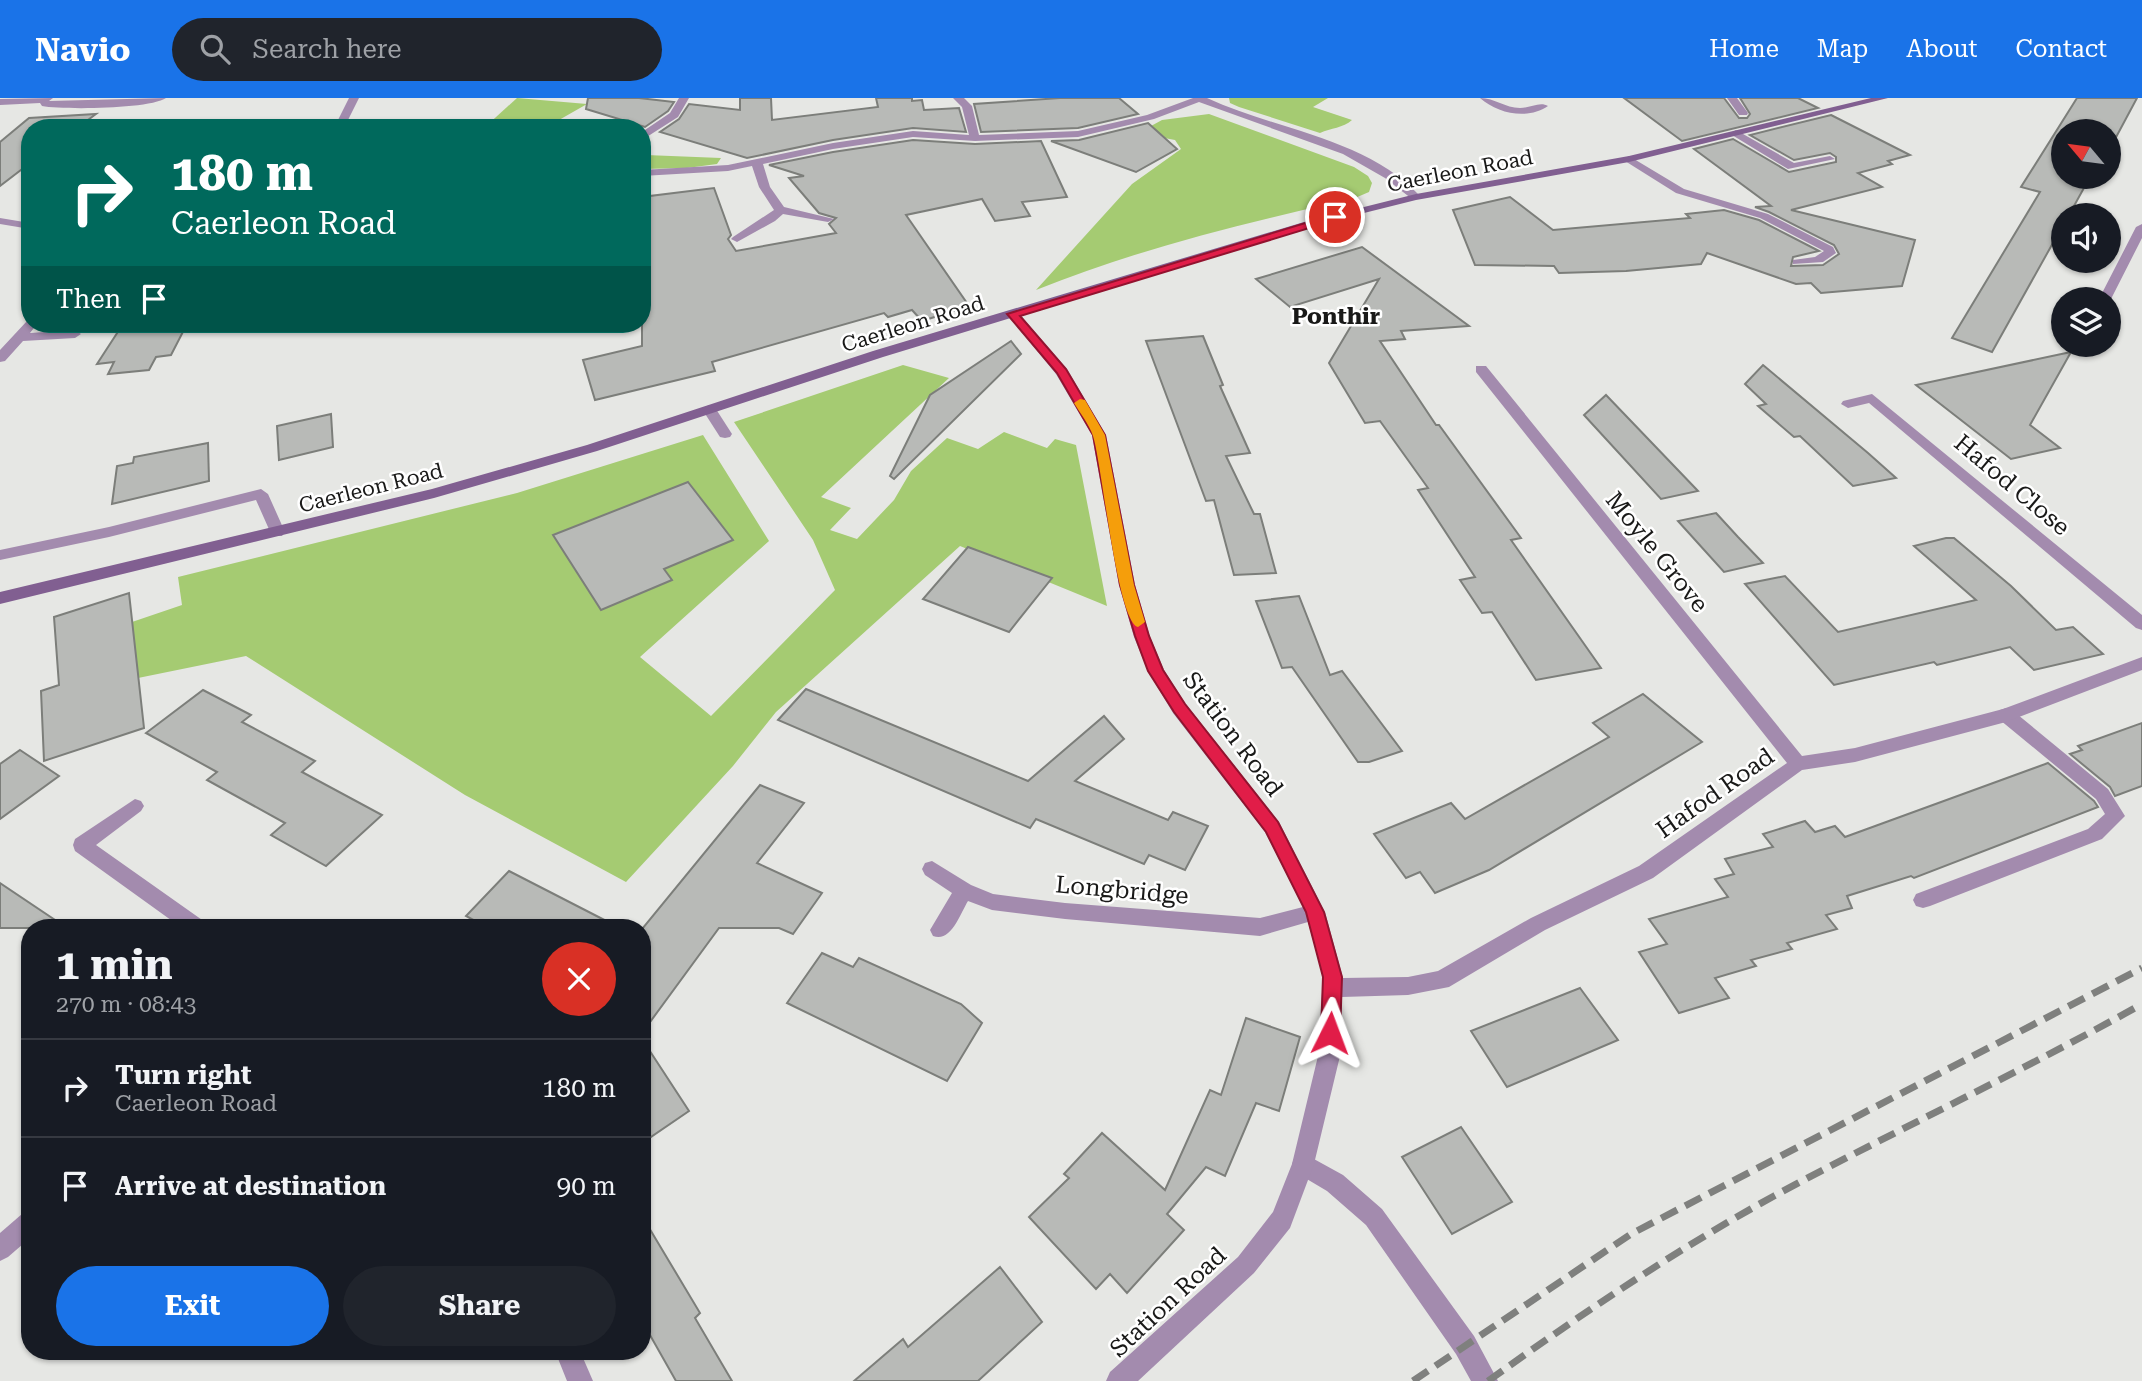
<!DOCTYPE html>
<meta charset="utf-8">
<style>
body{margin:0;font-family:"Roboto Serif",serif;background:#20242c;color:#f1f3f6;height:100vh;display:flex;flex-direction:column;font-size:26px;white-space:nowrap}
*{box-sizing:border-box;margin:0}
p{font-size:23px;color:#9ea1a6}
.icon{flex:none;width:38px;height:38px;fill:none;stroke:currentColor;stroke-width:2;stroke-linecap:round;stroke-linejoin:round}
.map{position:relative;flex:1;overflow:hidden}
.details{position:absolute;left:21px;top:821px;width:630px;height:441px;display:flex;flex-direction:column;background:#171b24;border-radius:28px;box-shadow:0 2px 5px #0004}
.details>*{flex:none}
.banner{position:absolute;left:21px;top:21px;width:630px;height:214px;border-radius:28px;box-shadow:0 2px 5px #0004;background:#00695c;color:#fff;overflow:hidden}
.needle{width:46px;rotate:299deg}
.fabs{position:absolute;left:2051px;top:21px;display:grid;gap:14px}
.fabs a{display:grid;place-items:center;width:70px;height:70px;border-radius:50%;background:#171b24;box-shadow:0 2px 5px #0004;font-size:35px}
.pin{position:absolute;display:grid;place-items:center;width:60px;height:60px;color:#fff;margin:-30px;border:4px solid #fff;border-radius:50%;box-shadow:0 2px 7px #0007}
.me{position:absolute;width:77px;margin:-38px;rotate:3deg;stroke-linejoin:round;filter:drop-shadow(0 0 5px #0008)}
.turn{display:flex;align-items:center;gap:24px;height:147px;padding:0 35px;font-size:32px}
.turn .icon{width:91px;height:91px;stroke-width:2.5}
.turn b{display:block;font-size:49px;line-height:60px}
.then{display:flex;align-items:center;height:66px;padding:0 35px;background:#0003;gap:14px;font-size:26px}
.round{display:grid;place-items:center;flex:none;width:74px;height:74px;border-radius:37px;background:#20242c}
.headline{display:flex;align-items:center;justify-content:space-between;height:119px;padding:0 35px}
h1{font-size:42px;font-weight:700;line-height:52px}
.primary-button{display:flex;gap:14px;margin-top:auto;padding:14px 35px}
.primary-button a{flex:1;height:80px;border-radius:42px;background:#1a73e8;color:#fff;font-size:28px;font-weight:700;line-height:80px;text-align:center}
.primary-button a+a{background:#20242c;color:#f1f3f6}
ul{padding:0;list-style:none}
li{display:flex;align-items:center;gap:21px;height:98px;padding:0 35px;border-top:2px solid #363941}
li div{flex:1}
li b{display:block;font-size:26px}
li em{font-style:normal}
header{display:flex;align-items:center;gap:42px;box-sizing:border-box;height:98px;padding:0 35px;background:#1a73e8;color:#fff}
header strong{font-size:33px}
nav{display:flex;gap:38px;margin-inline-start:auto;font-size:24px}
.search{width:490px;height:63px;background:#20242c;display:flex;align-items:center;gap:18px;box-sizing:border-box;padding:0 24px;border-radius:38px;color:#9ea1a6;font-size:26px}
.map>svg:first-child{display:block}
</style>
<header>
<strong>Navio</strong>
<div class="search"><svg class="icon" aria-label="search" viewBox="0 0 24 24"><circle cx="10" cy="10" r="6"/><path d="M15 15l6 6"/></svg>Search here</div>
<nav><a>Home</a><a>Map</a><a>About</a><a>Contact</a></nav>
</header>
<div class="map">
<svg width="2142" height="1283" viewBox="0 0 2142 1283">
<rect width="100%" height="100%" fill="#e6e7e4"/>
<!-- green -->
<g fill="#a5cb72">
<polygon points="517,0 587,6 545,30 484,30"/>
<path d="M1229,0H1328L1313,9L1352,22C1343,30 1331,30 1320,35L1239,9L1230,5Z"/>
<path d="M1209,16L1354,69L1368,78L1372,85L1369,94L1355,100C1246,125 1140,150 1036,192L1132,86L1181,51L1175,42L1159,39L1151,28L1162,22Z"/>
<polygon points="642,55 646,57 721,60 717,66 687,70 642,71"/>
<polygon points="903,267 949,280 821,399 851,410 830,432 857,441 894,402 911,373 947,340 978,351 1004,334 1047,350 1055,341 1076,347 1107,508 960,448 776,614 733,668 626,784 465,697 246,558 138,580 132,524 182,507 178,479 517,395 703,337 769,443 640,559 711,618 835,492 813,442 734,324"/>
</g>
<!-- building -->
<g fill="#b8bab7" stroke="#7c7e7a" stroke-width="2">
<polygon points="588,0 639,0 674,4 668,13 645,29 586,11"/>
<polygon points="740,0 771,0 772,22 878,9 876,0 912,0 912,3 922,2 924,12 959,10 966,34 913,30 833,42 747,60 660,34 679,21 689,6 740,12"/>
<polygon points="1060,0 1119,0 1138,16 1078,30 981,34 974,6"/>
<polygon points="1624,0 1724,0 1739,20 1747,20 1750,16 1740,0 1798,0 1818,10 1682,43"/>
<polygon points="2077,0 2137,0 2114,43 2109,43 2109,33 2063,33 2063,79 2090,79 2069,117 2063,117 2063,127 1992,254 1952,240 2040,94 2021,89"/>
<polygon points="96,16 77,30 30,30 30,65 0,88 0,44 29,20"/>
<polygon points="1831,17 1910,57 1888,63 1892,66 1858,75 1882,89 1791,112 1915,142 1902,188 1821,195 1811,185 1796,186 1707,155 1701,166 1626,173 1559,175 1554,168 1475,167 1453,112 1510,99 1553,132 1690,120 1686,116 1724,112 1759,122 1819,153 1793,159 1791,168 1823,167 1839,156 1834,147 1769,114 1755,109 1771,108 1694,51 1733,41 1789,74 1836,64 1836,59 1830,55 1794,62 1750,37"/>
<polygon points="1148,25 1177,51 1136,74 1051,43 1079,42"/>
<polygon points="913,42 975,46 1041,43 1067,99 1022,104 1030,118 995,123 982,101 906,117 969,208 922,223 912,212 888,219 884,215 712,264 715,273 595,302 583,262 642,248 642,99 714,90 731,137 728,141 736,153 836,135 829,126 836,120 819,115 789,80 804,78 769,67 833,54"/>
<polygon points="1362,149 1469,228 1401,233 1405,241 1380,243 1436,327 1439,327 1521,440 1511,442 1601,570 1536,582 1492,514 1482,515 1460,482 1475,479 1418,392 1428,390 1380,323 1365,325 1329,265 1379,181 1290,209 1256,181"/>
<polygon points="123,226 187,226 171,257 156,259 149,272 108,276 114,264 97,266"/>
<polygon points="1203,238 1223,287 1220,288 1250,355 1226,358 1254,416 1260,416 1276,475 1234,477 1214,402 1206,403 1146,243"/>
<polygon points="1011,243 1021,256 894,381 890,378 930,297"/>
<polygon points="2071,254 2030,327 2060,350 2011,361 1916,287"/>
<polygon points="1763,267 1868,355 1896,380 1853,388 1800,338 1794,339 1758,308 1766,306 1745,286"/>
<polygon points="1606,297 1698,393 1661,401 1584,317"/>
<polygon points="331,316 333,349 279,362 277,328"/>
<polygon points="208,345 209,383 112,406 117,368 133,365 134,359"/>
<polygon points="688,384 733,442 664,471 672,482 601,512 553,437"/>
<polygon points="1716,415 1738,439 1763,465 1724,474 1678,423"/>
<polygon points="1946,440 1954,440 2011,488 2056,532 2073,529 2103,556 2034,572 2010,549 1937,567 1934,564 1834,587 1745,486 1785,478 1838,534 1976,502 1914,448"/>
<polygon points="968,449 1052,480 1009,534 923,501"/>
<polygon points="129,495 144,630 44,663 41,593 59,587 54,519"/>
<polygon points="1299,498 1330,577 1342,573 1402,653 1369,664 1358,664 1292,569 1282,570 1256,503"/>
<polygon points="806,591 1028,683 1104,618 1124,641 1075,683 1168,722 1173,714 1208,728 1185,772 1149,757 1144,766 1036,721 1030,730 778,622"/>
<polygon points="203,592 251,617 242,624 315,663 302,674 382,717 326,768 271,737 285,725 207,682 217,674 146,635"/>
<polygon points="1643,596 1702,644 1489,772 1435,795 1420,774 1406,780 1374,736 1451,705 1465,721 1609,639 1593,625"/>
<polygon points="2142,625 2142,688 2115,698 2110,689 2070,656 2082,652 2078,648"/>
<polygon points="20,652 59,678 0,721 0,666"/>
<polygon points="2048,665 2094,703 2098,709 1914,780 1911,778 1847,798 1852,810 1826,817 1837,831 1787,845 1792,851 1751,862 1756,868 1715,880 1729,900 1679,915 1639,854 1667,846 1649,821 1728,799 1715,781 1734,776 1725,761 1773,749 1763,736 1805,723 1815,734 1835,728 1845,739"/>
<polygon points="760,687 804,705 757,765 822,795 793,836 779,830 719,830 642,935 642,831"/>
<polygon points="509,773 620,830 488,830 466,818"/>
<polygon points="0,785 67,830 0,830"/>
<polygon points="822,855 853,869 859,860 961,906 982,925 947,983 787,905"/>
<polygon points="1580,890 1618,942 1507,989 1471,933"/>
<polygon points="1246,920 1300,939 1279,1013 1256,1005 1225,1078 1206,1069 1167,1116 1184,1132 1127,1195 1110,1176 1096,1191 1029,1119 1069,1080 1064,1076 1102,1035 1165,1092 1210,992 1221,997"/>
<polygon points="642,941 689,1013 642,1045"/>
<polygon points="1461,1029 1512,1104 1452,1136 1402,1059"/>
<polygon points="642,1118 700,1215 695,1220 732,1283 676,1283 642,1223"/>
<polygon points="1000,1169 1042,1224 978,1283 854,1283 903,1241 908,1249"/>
</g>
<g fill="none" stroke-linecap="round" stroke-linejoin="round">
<!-- lane -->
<g fill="#a38bae" fill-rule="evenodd">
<polygon points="1727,0 1737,0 1748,15 1747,17 1739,17"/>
<polygon points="1629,58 1684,91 1768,116 1833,149 1836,155 1823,164 1793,166 1793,162 1815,159 1824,153 1760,120 1676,95 1625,63 1624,61"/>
<polygon points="709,307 714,308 732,336 730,339 725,340 720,339 702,311"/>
<polygon points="261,391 268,396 285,434 282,438 272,438 256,402 109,439 0,462 0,452 109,429"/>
<polygon points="2006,610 2012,612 2108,691 2125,718 2102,741 1930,808 1923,810 1916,808 1913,802 1916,796 2088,731 2105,716 2096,701 2000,622 1997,617 2000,612"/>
<polygon points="1303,1055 1343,1077 1382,1111 1474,1238 1498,1283 1471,1283 1456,1256 1366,1127 1327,1093 1295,1074 1292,1066 1295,1058"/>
</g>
<!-- street -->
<g fill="#a38bae" fill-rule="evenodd">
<path d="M53,0L49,3L166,0C150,11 63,12 42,8L40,5L0,7V1Z"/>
<polygon points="349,0 359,0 344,30 334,30"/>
<polygon points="679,0 689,0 678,19 642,42 642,34 670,15"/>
<path d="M953,0H964L972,8L979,37L1078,33L1147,17L1193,0H1207C1276,32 1367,40 1421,99L1412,101L1385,80L1343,56L1199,4L1154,21L1078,39L975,43L913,39L833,51L763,66L770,89L784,109L834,121L828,124L783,116L775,123L737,144L731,141L733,139L774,112L759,89L752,68L728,73L642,78V72L728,67L833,45L913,33L969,37L962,9Z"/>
<path d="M1480,0C1495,0 1505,10 1520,10C1530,10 1540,3 1548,8C1528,22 1498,16 1480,0Z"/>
<polygon points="1736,32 1794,65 1830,58 1835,61 1788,71 1732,37 1731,35"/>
<polygon points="0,120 30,125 30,131 0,126"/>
<polygon points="2142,126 2142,140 2111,201 2109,204 2109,201 2099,201 2136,129"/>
<path d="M1013,212L1017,213L1067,271L1106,337L1135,487L1150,539L1164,572L1185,605L1279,724L1325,814L1343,880L1408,879L1438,873L1531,820L1639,768L1787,665L1476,274V268H1486L1802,658L1855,650L2003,611L2142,559V572L2006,624L1855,664L1802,672L1653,780L1545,832L1449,889L1408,897L1342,899L1340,958L1314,1066L1290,1130L1254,1175L1138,1283H1106L1110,1274L1238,1159L1273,1114L1292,1066L1318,958L1323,879L1308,824L1260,838L1065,821L992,812L968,803C960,816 951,845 933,838L930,832L952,795L925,777L922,771L925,765L932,763L971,787L993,796L1065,805L1260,820L1303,809L1265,734L1173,615L1148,573L1134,539L1119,487L1092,337L1056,276L1007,216Z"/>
<polygon points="27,223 37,226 30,235 75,232 81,236 75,240 23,243 5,263 0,264 0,252"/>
<polygon points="1872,296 2142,517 2142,532 2136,530 1869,305 1848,310 1841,306 1843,303"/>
<polygon points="135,701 141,703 144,708 141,713 96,747 205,824 208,830 182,830 75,753 73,747 75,741"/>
<polygon points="30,1112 30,1140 8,1159 0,1163 0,1135 22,1116"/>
<polygon points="555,1253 580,1253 593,1283 567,1283"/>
</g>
<!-- secondary -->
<polygon fill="#815f91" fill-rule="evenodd" points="1871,0 1888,0 1629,64 1416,102 1312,128 883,259 597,353 434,400 0,506 0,494 432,391 587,347 873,253 1304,124 1416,96 1629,58"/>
<!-- rail -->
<g stroke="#7f807e" stroke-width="7" stroke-dasharray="18 9" stroke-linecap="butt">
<polyline points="1413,1283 1631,1136 2142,870"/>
<path d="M1488,1283C1580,1217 1674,1153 1774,1098C1896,1032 2021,974 2142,906"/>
</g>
</g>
<!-- route -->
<polygon fill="#e11d48" stroke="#92132f" stroke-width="2" points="1335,116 1340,119 1339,121 1020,218 1066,271 1105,337 1134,487 1149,538 1163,572 1185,606 1278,724 1324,814 1342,879 1340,935 1337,942 1330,944 1324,942 1321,935 1323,879 1306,814 1266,734 1174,614 1148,573 1135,538 1120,487 1093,337 1057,275 1007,216"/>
<!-- slow -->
<path fill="#f59e0b" d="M1080,301L1085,302L1105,337L1134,487L1145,524L1138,529C1117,523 1102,365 1093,338C1089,326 1080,315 1074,305Z"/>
<g text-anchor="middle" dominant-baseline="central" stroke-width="5" stroke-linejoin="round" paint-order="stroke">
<!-- far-street labels -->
<g font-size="21" fill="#191918" stroke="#fff">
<text transform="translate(1460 73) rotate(-11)">Caerleon Road</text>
<text transform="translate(913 226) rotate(-17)">Caerleon Road</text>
<text transform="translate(371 390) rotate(-14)">Caerleon Road</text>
</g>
<!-- far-quarter labels -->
<g font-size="23" font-weight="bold" fill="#191918" stroke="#fff">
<text x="1336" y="218">Ponthir</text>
</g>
<!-- street labels -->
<g font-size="24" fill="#191918" stroke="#fff">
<text transform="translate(2012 387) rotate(40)">Hafod Close</text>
<text transform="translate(1657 454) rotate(51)">Moyle Grove</text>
<text transform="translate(1233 636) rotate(53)">Station Road</text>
<text transform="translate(1715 695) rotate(-35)">Hafod Road</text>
<text transform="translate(1122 792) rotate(5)">Longbridge</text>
<text transform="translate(1168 1204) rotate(-43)">Station Road</text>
</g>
</g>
</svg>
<div class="fabs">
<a><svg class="needle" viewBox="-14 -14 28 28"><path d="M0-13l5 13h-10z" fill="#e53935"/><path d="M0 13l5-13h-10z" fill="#9ea1a6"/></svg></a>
<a><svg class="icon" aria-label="sound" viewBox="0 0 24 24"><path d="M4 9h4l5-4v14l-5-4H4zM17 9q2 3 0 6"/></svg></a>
<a><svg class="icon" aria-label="layers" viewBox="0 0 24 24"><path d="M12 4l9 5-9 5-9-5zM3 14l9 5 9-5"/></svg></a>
</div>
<div class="pin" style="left:1335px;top:119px;background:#d93025"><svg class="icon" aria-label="arrive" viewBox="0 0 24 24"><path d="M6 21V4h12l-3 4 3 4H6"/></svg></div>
<svg class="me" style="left:1330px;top:935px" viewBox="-20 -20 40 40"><path d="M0-17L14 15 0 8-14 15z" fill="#e11d48" stroke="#fff" stroke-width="4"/></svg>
<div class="banner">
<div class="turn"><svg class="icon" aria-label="right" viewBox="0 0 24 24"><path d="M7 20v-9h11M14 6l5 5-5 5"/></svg><div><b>180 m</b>Caerleon Road</div></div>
<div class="then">Then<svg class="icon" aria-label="arrive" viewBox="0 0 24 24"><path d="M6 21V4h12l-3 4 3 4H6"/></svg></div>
</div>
<section class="details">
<div class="headline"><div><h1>1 min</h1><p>270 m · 08:43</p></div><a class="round" style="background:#d93025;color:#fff"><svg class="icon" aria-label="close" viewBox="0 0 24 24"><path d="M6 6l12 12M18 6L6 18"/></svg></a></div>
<ul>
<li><svg class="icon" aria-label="right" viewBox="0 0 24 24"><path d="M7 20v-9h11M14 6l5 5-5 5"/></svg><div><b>Turn right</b><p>Caerleon Road</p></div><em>180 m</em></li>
<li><svg class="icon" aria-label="arrive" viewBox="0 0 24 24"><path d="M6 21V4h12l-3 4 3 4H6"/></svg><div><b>Arrive at destination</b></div><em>90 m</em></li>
</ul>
<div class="primary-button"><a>Exit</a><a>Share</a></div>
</section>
</div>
